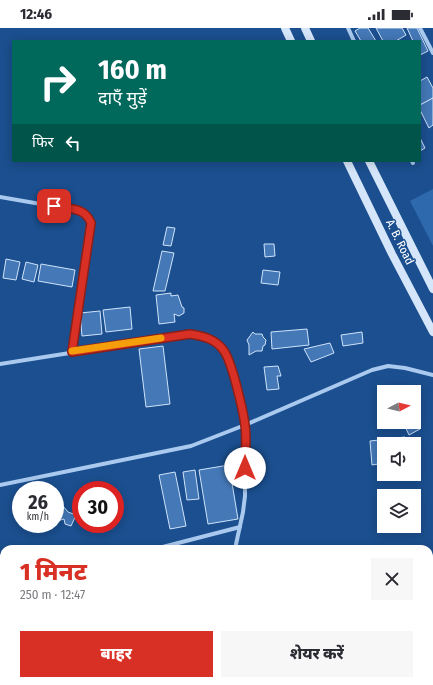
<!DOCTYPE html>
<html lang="hi">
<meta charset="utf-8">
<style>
body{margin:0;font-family:"Fira Sans Condensed","Noto Sans Devanagari",sans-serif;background:#f7f7f7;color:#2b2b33;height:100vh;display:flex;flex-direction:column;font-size:15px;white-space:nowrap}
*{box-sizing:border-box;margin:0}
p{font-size:13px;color:#7c7c81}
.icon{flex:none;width:22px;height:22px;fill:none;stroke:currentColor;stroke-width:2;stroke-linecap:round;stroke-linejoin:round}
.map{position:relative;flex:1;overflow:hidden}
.side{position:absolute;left:0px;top:517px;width:433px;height:140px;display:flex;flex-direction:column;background:#fff;border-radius:12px 12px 0 0;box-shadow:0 2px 10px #0003}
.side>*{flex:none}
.hud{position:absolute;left:12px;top:12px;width:409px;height:122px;border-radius:0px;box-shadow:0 2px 10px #0003;background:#00695c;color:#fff;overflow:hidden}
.needle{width:26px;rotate:83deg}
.controls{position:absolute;left:377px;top:357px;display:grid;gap:8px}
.controls a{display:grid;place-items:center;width:44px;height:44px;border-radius:0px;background:#fff;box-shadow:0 2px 10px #0003;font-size:20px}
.speed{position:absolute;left:12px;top:453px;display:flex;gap:8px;font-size:20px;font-weight:700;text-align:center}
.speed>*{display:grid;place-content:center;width:52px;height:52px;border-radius:50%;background:#fff;box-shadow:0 2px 10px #0003;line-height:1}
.speed small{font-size:10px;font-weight:400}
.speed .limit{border:6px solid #d22;background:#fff;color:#111}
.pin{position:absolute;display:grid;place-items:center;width:34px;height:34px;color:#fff;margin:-17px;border-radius:8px;box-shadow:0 2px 6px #0006}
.me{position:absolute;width:44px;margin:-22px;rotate:0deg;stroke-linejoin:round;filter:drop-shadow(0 0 3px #0008)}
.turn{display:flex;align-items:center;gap:14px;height:84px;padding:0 20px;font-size:18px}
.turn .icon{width:52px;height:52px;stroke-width:2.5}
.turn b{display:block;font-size:28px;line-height:34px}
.then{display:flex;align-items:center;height:38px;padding:0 20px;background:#0003;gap:8px;font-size:15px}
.round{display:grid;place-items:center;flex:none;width:42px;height:42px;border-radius:0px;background:#f7f7f7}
.head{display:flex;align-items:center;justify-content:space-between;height:68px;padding:0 20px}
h1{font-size:24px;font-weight:800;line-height:30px;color:#d93025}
.button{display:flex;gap:8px;margin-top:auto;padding:8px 20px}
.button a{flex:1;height:46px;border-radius:0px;background:#d93025;color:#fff;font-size:16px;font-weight:800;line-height:46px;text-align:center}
.button a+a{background:#f7f7f7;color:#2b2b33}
.status{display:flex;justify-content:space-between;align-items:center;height:28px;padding:0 20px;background:#fff;direction:ltr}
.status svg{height:11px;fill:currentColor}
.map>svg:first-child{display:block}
</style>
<div class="status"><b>12:46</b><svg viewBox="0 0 49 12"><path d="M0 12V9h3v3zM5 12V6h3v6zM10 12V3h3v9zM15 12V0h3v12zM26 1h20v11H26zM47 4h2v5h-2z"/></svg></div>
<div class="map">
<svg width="433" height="657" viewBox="0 0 433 657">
<rect width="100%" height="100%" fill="#1b4f8f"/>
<!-- green -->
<polygon fill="#2e69ad" points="433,161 433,218 410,173"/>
<!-- water -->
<polygon fill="#3c6290" stroke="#9cc4f0" points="32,653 76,653 79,657 35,657"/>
<!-- building -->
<g fill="#4478b7" stroke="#cfe3fa">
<polygon points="360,0 368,0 376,13 361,13 355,3"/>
<polygon points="376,0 402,0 406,7 396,13 383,13"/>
<polygon points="407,0 417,0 428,23 420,27 420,13 413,13"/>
<polygon points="427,49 433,60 433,70 420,77 420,53"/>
<polygon points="433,70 433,97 429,100 420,82 420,77"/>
<polygon points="420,110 425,120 420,123"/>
<polygon points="167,199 175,200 171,218 163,217"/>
<polygon points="264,216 274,216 275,228 265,229"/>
<polygon points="162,223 174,225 165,263 153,263"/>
<polygon points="6,231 20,234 16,252 3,250"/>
<polygon points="26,234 38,237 34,254 22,251"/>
<polygon points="41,236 75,242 72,259 38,253"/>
<polygon points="263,242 280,244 278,257 261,255"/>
<polygon points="171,265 171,268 178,267 182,279 184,280 184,285 179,288 174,286 175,294 159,296 156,267"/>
<polygon points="130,279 132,301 106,304 103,282"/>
<polygon points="100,283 102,306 82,308 80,285"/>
<polygon points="307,301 309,317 272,321 271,304"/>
<polygon points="253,304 255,306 262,306 263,309 266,312 265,317 263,318 262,323 256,323 249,327 249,317 247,312"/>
<polygon points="362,304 363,315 343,318 341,307"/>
<polygon points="330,315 334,325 311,334 304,321"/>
<polygon points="163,318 170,376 146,379 139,321"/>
<polygon points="278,338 281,348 277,348 279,361 267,362 264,339"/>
<polygon points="414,387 420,401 409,407 403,394 414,394"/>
<polygon points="405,409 406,416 384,416 384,435 372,437 370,413"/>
<polygon points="229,437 238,491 208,496 199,442"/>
<polygon points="195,442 199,471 187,472 183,444"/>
<polygon points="175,444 186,498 170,501 159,447"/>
<polygon points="63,478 68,484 76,487 71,498 65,496 64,491 57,493 55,490 55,480"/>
<polygon points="189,653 219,653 220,657 189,657"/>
</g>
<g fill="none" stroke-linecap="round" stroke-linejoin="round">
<!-- street -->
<g stroke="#a9c9ee" stroke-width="4">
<polyline points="348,0 354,13"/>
<polyline points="420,0 433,25"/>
<polyline points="412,133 413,135"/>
<polyline points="0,169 81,183 88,188 91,195 72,324"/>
<path d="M0,336L190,306C195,306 201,306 205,308C235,320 238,370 245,397L191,418L0,457"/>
<polyline points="155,521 240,499"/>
<polyline points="235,521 243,484 245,468 245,397 372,342 388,338 405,340 433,347"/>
<polyline points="258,653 266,657"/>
<polyline points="316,653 319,657"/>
<polyline points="265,655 280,653"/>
</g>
<!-- secondary -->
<g stroke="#d6e6fa" stroke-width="8">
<polyline points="285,0 291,13"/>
<polyline points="305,0 311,13"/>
<polyline points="347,133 392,226 433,304"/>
<polyline points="369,133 433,261"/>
</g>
</g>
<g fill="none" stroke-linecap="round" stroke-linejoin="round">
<!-- route casing -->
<g stroke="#8d1f18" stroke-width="10">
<path id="route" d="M54,178C69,181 85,179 91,195L72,324L190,306C203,308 216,311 224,323C232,334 243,382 245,397C247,411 245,426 245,440"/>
</g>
<!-- route -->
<use href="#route" stroke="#d93025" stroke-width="7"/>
<!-- slow -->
<polyline stroke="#f59e0b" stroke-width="7" points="72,323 161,310"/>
</g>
<g text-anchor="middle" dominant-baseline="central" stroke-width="3" stroke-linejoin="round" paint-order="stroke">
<!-- street labels -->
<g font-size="12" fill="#fff" stroke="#1b4f8f">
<text transform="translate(400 214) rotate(64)">A. B. Road</text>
</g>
</g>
</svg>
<div class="controls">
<a><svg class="needle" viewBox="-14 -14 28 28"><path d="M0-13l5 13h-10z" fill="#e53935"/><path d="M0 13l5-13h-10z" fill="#7c7c81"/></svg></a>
<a><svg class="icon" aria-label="sound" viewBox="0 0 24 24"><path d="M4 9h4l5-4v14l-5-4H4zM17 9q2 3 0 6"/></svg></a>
<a><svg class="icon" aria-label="layers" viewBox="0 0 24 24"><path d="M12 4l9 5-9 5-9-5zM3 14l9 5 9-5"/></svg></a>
</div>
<div class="speed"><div>26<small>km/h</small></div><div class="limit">30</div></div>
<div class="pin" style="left:54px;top:178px;background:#d93025"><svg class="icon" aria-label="arrive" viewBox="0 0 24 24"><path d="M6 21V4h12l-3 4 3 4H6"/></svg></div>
<svg class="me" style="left:245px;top:440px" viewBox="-20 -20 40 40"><circle r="19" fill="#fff"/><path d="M0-13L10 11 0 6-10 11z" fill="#d93025"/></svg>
<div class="hud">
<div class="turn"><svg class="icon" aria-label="right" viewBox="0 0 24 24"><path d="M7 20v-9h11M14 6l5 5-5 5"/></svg><div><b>160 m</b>दाएँ मुड़ें</div></div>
<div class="then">फिर<svg class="icon" aria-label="left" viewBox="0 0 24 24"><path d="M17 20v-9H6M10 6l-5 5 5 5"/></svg></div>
</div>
<section class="side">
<div class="head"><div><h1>1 मिनट</h1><p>250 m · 12:47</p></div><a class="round"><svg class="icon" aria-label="close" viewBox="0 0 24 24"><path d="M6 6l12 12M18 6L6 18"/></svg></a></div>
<div class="button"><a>बाहर</a><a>शेयर करें</a></div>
</section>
</div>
